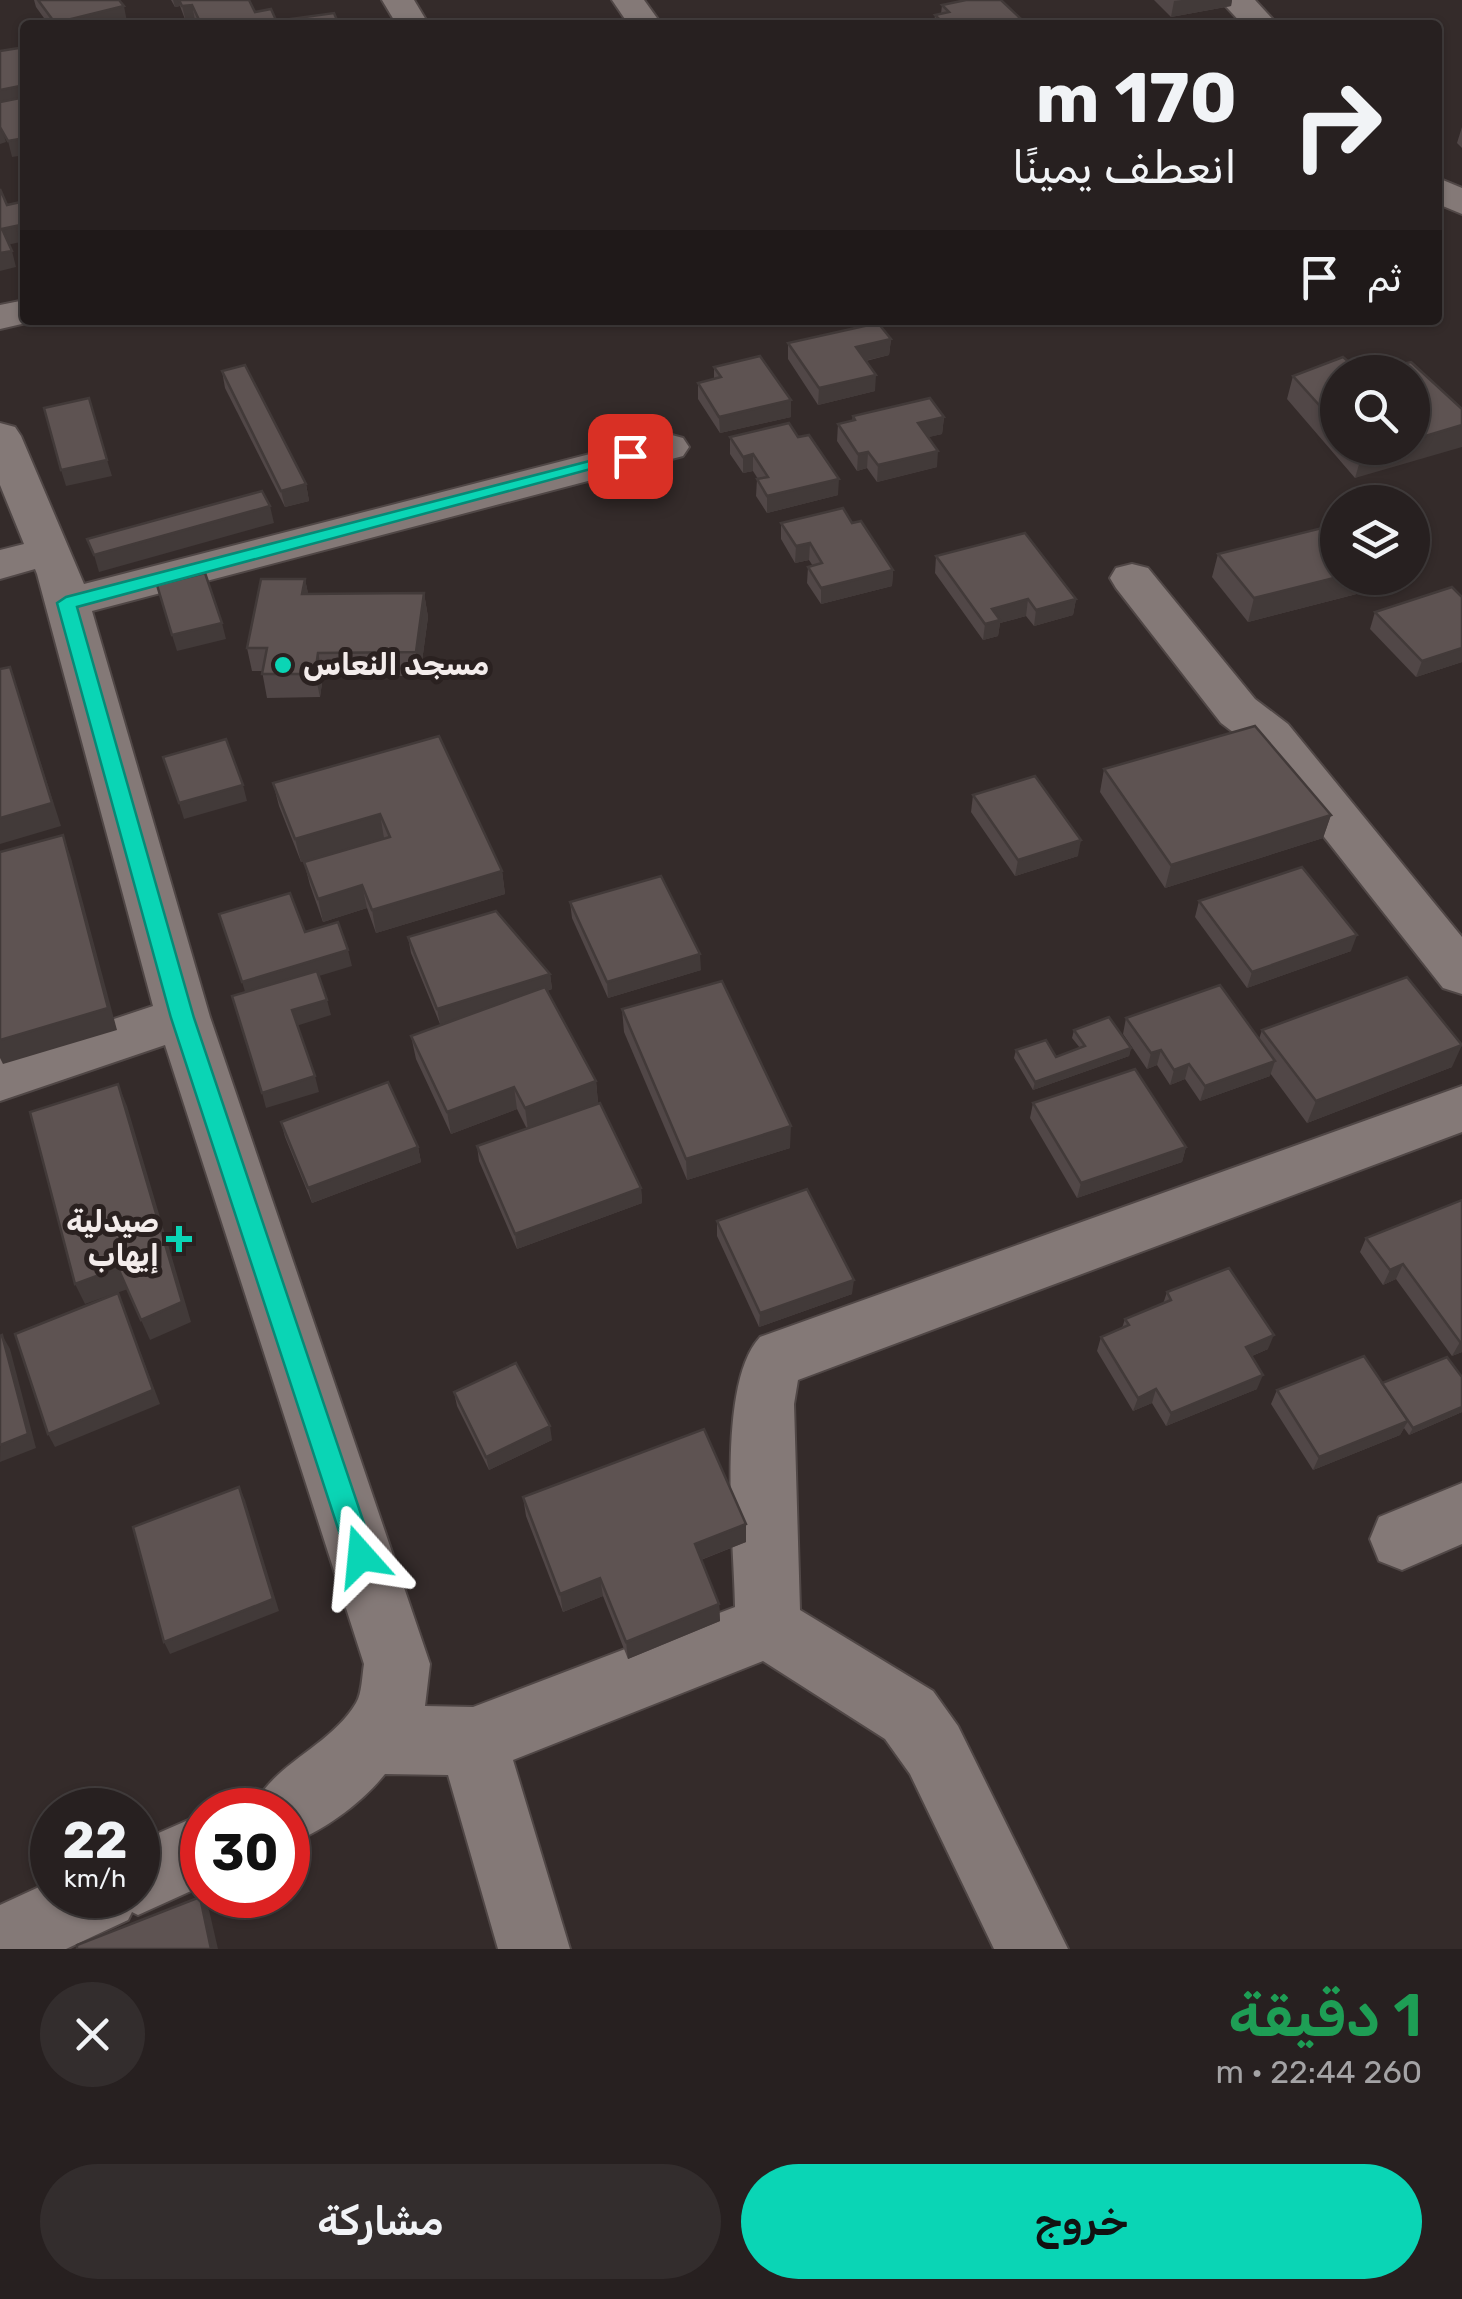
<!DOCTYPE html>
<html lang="ar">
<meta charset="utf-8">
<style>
body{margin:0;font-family:Rubik,Vazirmatn,sans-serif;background:#332d2d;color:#f1f3f6;direction:rtl;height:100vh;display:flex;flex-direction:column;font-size:38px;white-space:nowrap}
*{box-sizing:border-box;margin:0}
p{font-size:32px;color:#a4a3a5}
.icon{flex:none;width:55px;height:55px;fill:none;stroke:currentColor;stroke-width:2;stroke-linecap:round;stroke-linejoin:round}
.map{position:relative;height:1949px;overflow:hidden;direction:ltr}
.drawer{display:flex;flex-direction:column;background:#272020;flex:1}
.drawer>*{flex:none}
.top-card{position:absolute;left:20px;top:20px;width:1422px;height:305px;border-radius:10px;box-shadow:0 2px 8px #0004,0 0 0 2px #433e3e;direction:rtl;background:#272020;color:#f1f3f6;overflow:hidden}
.buttons{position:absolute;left:1320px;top:355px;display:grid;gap:20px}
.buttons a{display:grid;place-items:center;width:110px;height:110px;border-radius:50%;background:#272020;box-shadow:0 2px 8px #0004,0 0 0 2px #433e3e;font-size:50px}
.speed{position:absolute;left:30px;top:1788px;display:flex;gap:20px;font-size:50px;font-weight:700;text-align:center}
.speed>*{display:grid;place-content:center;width:130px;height:130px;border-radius:50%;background:#272020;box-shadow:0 2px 8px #0004,0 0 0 2px #433e3e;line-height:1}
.speed small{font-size:25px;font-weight:400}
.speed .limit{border:15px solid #d22;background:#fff;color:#111}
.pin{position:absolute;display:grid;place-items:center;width:85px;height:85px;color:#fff;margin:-42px;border-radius:20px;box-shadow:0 5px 15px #0006}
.me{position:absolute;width:110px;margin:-55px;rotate:342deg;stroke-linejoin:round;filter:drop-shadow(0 0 8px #0008)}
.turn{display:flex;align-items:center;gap:35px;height:210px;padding:0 40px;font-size:45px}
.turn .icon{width:130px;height:130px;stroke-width:2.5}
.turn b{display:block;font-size:70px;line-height:85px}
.then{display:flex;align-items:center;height:95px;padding:0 40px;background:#0003;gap:20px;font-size:38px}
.round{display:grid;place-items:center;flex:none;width:105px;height:105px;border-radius:52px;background:#332d2d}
.summary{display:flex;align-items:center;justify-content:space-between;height:170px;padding:0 40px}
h1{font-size:60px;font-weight:600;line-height:75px;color:#1e9e55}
.action{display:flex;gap:20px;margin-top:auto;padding:20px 40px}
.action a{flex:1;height:115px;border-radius:60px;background:#0ad5b5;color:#111;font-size:40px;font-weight:600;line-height:115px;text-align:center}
.action a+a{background:#332d2d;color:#f1f3f6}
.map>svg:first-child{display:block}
</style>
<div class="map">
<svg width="1462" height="1949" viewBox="0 0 1462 1949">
<rect width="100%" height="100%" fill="#342b2a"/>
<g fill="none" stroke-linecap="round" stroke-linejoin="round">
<!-- street casing -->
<g stroke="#504746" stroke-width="4">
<g id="street">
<polygon points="382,0 414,0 429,25 397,25"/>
<polygon points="612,0 644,0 662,25 629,25"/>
<polygon points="1220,0 1255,0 1278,25 1243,25"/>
<polygon points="1438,178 1462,188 1462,214 1438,204"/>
<polygon points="25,300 25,320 39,320 0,329 0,305"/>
<path d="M0,423L15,427L21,436L84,584L668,434L683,438L689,447L683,456L92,611L210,1017L430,1664L425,1706L473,1707L735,1607C734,1541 716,1384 760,1337L1462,1086V1132L798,1380L794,1404L800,1610L933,1691L958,1726L1068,1949H994L910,1774L885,1739L763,1661L513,1760L570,1949H498L448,1775L385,1774C360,1805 324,1830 288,1845V1810H252C272,1763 329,1748 356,1703C362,1693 362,1676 364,1664L165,1045L0,1101V1057L153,1006L37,574L35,569L0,579V550L24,544L0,485Z"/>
<polygon points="1132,564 1148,568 1255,699 1288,724 1462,937 1462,994 1443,988 1254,748 1221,723 1116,588 1110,578 1116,568"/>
<polygon points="1462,1483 1462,1544 1402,1570 1379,1561 1370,1539 1379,1517"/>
<polygon points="202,1814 202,1886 138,1915 132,1912 128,1920 66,1949 0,1949 0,1905 52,1881 52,1895 138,1895 138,1842"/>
</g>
</g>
<!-- street -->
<use href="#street" fill="#847977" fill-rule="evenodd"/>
</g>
<!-- wall -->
<g fill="#514747">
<polygon points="34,0 119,0 127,22 114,25 49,25 36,7"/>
<polygon points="171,0 249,0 255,12 276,21 339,25 198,25 195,20 186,22 180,6 175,7"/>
<polygon points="1154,0 1232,0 1231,6 1171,17"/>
<polygon points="942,5 1021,19 1020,25 934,25 935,15 941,14"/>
<polygon points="1462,127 1462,148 1457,143"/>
<polygon points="891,339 889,355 866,361 875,391 818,405 788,359 788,343"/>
<polygon points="714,367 791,400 791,417 720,433 698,399 698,383 714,379"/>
<polygon points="222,371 306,484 309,501 285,507 225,388"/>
<polygon points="1338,372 1338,448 1412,448 1355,478 1287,399 1293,376"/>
<polygon points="853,416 944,417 942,434 928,437 937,467 877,482 867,468 857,471 837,441 838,424 852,421"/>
<polygon points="730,437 838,495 767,513 756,496 757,479 758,479 753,471 743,473 730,454"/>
<polygon points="781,523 852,523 893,570 892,586 821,604 807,583 808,567 813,566 809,560 795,563 781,539"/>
<polygon points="1218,554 1415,579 1248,622 1212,577"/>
<polygon points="936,556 1076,599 1073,615 1034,626 1026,616 1000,623 998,636 983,640 935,573"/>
<polygon points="305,579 308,594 424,593 428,617 420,676 323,676 320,697 267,698 262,671 252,671 247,648"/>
<polygon points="1462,597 1462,662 1416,677 1370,629 1375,612"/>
<polygon points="439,736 502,871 505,894 376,933 367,908 323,922 310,885 304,862 385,838 301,862 279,806 273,783"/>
<polygon points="1104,769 1331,815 1323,838 1165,888 1100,792"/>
<polygon points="973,795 1078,856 1015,876 971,812"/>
<polygon points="1199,901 1351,951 1247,988 1195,917"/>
<polygon points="570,902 701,970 608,998 572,918"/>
<polygon points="408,937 550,974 552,989 547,991 596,1081 598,1103 641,1188 642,1203 517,1249 479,1161 477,1146 527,1129 517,1109 451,1134 416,1059 411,1036 469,1015 440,1024 411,953"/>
<polygon points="622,1009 790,1148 687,1180 624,1032"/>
<polygon points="1126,1018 1259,1039 1262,1030 1452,1067 1307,1123 1270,1073 1270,1076 1200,1101 1185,1079 1170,1085 1157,1065 1147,1069 1123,1034"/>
<polygon points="1074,1030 1131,1048 1129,1056 1033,1090 1014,1058 1016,1050 1056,1057 1080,1048 1072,1038"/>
<polygon points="1033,1103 1186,1147 1182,1162 1077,1198 1030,1118"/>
<polygon points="281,1122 418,1147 421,1162 312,1203 285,1137"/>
<polygon points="1462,1200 1462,1352 1452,1356 1396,1279 1383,1285 1360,1252 1366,1238"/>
<polygon points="717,1221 852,1294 759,1327 717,1236"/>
<polygon points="1167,1292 1268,1349 1252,1356 1257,1389 1166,1426 1152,1403 1133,1411 1097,1351 1101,1337 1122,1328 1125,1319 1163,1304"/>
<polygon points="1462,1377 1462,1412 1409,1435 1404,1428 1400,1435 1313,1470 1271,1404 1277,1390"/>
<polygon points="454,1392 552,1440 489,1470 457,1406"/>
<polygon points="523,1497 746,1542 701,1560 719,1604 720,1621 628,1659 603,1596 563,1612 526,1516"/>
</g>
<!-- shaded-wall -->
<g fill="#423a39">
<polygon points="173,0 179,0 180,6 175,7"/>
<polygon points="1182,0 1232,0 1231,6 1171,17 1174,1"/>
<polygon points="192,5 195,20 186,22 182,6"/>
<polygon points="124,6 127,22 114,25 55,25 55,23"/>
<polygon points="1021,19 1020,25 990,25"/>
<polygon points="276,20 277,25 249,25"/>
<polygon points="25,85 25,102 0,106 0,90"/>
<polygon points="1,126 6,142 0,144 0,127"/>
<polygon points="25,138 25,155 12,157 8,141"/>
<polygon points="25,224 25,241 7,245 2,229"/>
<polygon points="12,251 16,267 0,271 0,253"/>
<polygon points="891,339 889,355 855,363 856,347"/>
<polygon points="876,375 875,391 818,405 819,388"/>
<polygon points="791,400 791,417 720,433 719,417"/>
<polygon points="944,417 942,434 917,440 918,423"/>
<polygon points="1462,425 1462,447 1355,478 1362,454 1384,448 1412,448 1412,440"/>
<polygon points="938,451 937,467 877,482 878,465"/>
<polygon points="868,452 867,468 857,471 858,454"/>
<polygon points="753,454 753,471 743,473 743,457"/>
<polygon points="107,460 112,476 66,486 61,470"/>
<polygon points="839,479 838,495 767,513 767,496"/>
<polygon points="306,484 309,501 285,507 281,491"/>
<polygon points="270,506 274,523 99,572 94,555"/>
<polygon points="810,543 809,560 795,563 796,546"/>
<polygon points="1423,555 1415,579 1248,622 1254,598 1338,578 1412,578 1412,558"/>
<polygon points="893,570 892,586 821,604 821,588"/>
<polygon points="305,579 310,602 302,594"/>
<polygon points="424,593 428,617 420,676 416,652"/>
<polygon points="1028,599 1026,616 1000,623 998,636 983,640 985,624 992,609"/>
<polygon points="1076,599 1073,615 1034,626 1036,610"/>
<polygon points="222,623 226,639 177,651 172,635"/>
<polygon points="1462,648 1462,662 1416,677 1422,661"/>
<polygon points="318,653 323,676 320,697 315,674"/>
<polygon points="10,667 61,826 0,844 0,818"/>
<polygon points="243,785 247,801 184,819 179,803"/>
<polygon points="380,814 384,838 301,862 295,839"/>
<polygon points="1331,815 1323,838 1165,888 1171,865"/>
<polygon points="63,835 71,858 117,1030 3,1064 0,1058 0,1040"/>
<polygon points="1081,840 1078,856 1015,876 1018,860"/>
<polygon points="502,871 505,894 376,933 372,910"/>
<polygon points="362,885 367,908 323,922 318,899"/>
<polygon points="1357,935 1351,951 1247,988 1252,972"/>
<polygon points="348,950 352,966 247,998 242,982"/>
<polygon points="700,954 701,970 608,998 607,982"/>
<polygon points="550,974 552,989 440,1024 437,1009"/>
<polygon points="327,1000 331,1015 296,1026 292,1010"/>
<polygon points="1462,1045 1452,1067 1307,1123 1316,1101"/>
<polygon points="1131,1048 1129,1056 1033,1090 1035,1082"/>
<polygon points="1161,1050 1157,1065 1147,1069 1151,1053"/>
<polygon points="1275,1061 1270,1076 1200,1101 1205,1086"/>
<polygon points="1189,1064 1185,1079 1170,1085 1174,1070"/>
<polygon points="315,1076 319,1092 266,1108 262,1093"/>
<polygon points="596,1081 598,1103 528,1130 525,1108"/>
<polygon points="118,1084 127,1106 191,1322 150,1340 141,1320"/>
<polygon points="514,1087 517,1109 451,1134 447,1112"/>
<polygon points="791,1126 790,1148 687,1180 686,1159"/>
<polygon points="418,1147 421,1162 312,1203 308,1188"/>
<polygon points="1186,1147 1182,1162 1077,1198 1081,1183"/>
<polygon points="641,1188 642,1203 517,1249 515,1234"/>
<polygon points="1403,1264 1396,1279 1383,1285 1390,1270"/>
<polygon points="118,1268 128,1289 85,1304 75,1284"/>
<polygon points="854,1280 852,1294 759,1327 760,1313"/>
<polygon points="118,1293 160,1404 55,1447 48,1434"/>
<polygon points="2,1335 10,1349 36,1448 0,1462"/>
<polygon points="1274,1335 1268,1349 1240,1361 1246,1347"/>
<polygon points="1462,1341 1462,1352 1452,1356 1460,1342"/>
<polygon points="1263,1375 1257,1389 1166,1426 1171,1413"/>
<polygon points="1156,1389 1152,1403 1133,1411 1138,1398"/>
<polygon points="1462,1407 1462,1412 1409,1435 1413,1428"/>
<polygon points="1408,1421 1400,1435 1313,1470 1319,1457"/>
<polygon points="550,1426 552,1440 489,1470 486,1457"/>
<polygon points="239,1487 245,1500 279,1611 170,1654 164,1642"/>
<polygon points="746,1524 746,1542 695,1562 695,1544"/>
<polygon points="600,1578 603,1596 563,1612 560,1594"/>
<polygon points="719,1604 720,1621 628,1659 626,1642"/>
<polygon points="200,1897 209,1910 218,1949 211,1949"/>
</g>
<!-- building -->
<g fill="#5e5352" stroke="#423a39" stroke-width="2.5">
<polygon points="38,0 119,0 124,6 55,23"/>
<polygon points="179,0 249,0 255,12 271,9 276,20 249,25 210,25 209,22 200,22 192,5 182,6"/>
<polygon points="966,0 1001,0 1021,19 990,25 945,25 935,15 949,12 942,5"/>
<polygon points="334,13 339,25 278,25 276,21"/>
<polygon points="25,47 25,85 0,90 0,51"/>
<polygon points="25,97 25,138 8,141 0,127 0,102"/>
<polygon points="0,189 7,205 25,201 25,224 2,229 12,251 0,253"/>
<polygon points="25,228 25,265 18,230"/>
<polygon points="878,323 891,339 856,347 876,375 819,388 788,343"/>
<polygon points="760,356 791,400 719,417 698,383 721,377 714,367"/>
<polygon points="1343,357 1361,372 1338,372 1338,426 1293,376"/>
<polygon points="1411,362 1462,409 1462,425 1412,440 1412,372 1362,372"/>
<polygon points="245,365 306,484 281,491 222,371"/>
<polygon points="89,398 107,460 61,470 44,408"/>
<polygon points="930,398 944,417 918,423 938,451 878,465 868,452 858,454 838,424 855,420 853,416"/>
<polygon points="789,423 798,437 809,435 839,479 767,496 757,479 768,477 753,454 743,457 730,437"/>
<polygon points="1356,448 1384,448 1362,454"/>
<polygon points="262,491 270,506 94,555 87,539"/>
<polygon points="843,508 852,523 861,521 893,570 821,588 808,567 822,563 810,543 796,546 781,523"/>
<polygon points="1338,524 1338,577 1254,598 1218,554"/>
<polygon points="1025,533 1076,599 1036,610 1028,599 992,609 1000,620 985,624 936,556"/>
<polygon points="1412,543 1423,555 1412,558"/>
<polygon points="205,573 222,623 172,635 157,585"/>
<polygon points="261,579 305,579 302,594 424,593 416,652 318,653 315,674 262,674 267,648 247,648"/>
<polygon points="1452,587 1462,597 1462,648 1422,661 1375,612"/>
<polygon points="10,667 52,803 0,818 0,669"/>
<polygon points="1255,726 1331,815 1171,865 1104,769"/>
<polygon points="439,736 502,871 372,910 362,885 318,899 304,862 390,837 380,814 295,839 273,783"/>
<polygon points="226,739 243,785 179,803 163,757"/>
<polygon points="1035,776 1081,840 1018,860 973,795"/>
<polygon points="63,835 108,1008 0,1040 0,852"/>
<polygon points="1302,867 1357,935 1252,972 1199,901"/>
<polygon points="661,876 700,954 607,982 570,902"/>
<polygon points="290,893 305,932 338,922 348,950 242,982 219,914"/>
<polygon points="496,911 550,974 437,1009 408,937"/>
<polygon points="317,971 327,1000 292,1010 315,1076 262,1093 232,996"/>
<polygon points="1407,977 1462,1045 1316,1101 1262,1030"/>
<polygon points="722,981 791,1126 686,1159 622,1009"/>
<polygon points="1220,985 1275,1061 1205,1086 1189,1064 1174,1070 1161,1050 1151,1053 1126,1018"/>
<polygon points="545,987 596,1081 525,1108 514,1087 447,1112 411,1036"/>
<polygon points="1109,1017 1131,1048 1035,1082 1016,1050 1046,1040 1056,1057 1085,1046 1074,1030"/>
<polygon points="1135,1069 1186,1147 1081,1183 1033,1103"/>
<polygon points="388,1082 418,1147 308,1188 281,1122"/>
<polygon points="118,1084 182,1302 141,1320 118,1268 75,1284 30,1112"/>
<polygon points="600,1103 641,1188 515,1234 477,1146"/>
<polygon points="807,1189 854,1280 760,1313 717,1221"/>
<polygon points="1462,1200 1462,1341 1460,1342 1403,1264 1390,1270 1366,1238"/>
<polygon points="1229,1268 1274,1335 1246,1347 1263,1375 1171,1413 1156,1389 1138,1398 1101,1337 1129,1325 1125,1319 1171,1300 1167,1292"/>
<polygon points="118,1293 153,1390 48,1434 15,1334"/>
<polygon points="2,1335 28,1434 0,1445 0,1336"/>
<polygon points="1364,1356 1408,1421 1319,1457 1277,1390"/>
<polygon points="1447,1357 1462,1377 1462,1407 1413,1428 1382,1383"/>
<polygon points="516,1363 550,1426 486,1457 454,1392"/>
<polygon points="704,1429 746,1524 695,1544 719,1604 626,1642 600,1578 560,1594 523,1497"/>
<polygon points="239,1487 273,1599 164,1642 133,1527"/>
<polygon points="200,1897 211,1949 77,1949 77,1945"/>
</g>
<!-- route -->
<polygon fill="#0ad5b5" stroke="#068a76" stroke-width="2.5" points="624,452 639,456 77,607 194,1018 375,1556 371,1565 361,1569 351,1565 347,1556 171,1018 57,603 66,597"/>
<!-- markers -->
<g fill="#0ad5b5" stroke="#2a2120" stroke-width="4">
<circle cx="283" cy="665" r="10"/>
<path d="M174 1224h10v10h10v10h-10v10h-10v-10h-10v-10h10z"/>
</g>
<g text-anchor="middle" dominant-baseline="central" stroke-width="10" stroke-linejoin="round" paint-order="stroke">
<!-- poi labels -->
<g font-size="30" font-weight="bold" fill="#f3eceb" stroke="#2a2120" text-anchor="start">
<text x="303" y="665">مسجد النعاس</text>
<text x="159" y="1222" text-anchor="end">صيدلية<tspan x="159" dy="34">إيهاب</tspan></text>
</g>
</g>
</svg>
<div class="buttons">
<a><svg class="icon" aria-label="search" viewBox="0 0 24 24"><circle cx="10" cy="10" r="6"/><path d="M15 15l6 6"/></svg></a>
<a><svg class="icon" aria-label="layers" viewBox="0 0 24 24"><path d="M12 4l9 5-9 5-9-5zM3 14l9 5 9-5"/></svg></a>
</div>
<div class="speed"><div>22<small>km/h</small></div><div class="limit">30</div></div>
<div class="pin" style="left:630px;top:456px;background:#d93025"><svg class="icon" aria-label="arrive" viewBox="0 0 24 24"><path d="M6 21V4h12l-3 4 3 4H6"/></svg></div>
<svg class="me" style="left:361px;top:1556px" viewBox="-20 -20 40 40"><path d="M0-17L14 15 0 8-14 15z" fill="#0ad5b5" stroke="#fff" stroke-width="4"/></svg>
<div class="top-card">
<div class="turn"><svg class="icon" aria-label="right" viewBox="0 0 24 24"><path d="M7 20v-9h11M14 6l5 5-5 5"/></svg><div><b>170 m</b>انعطف يمينًا</div></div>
<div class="then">ثم<svg class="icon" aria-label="arrive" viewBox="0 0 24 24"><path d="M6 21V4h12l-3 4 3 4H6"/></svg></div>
</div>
</div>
<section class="drawer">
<div class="summary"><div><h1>1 دقيقة</h1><p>260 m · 22:44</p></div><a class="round"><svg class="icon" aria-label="close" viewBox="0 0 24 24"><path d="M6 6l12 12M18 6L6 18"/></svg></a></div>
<div class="action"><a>خروج</a><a>مشاركة</a></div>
</section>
